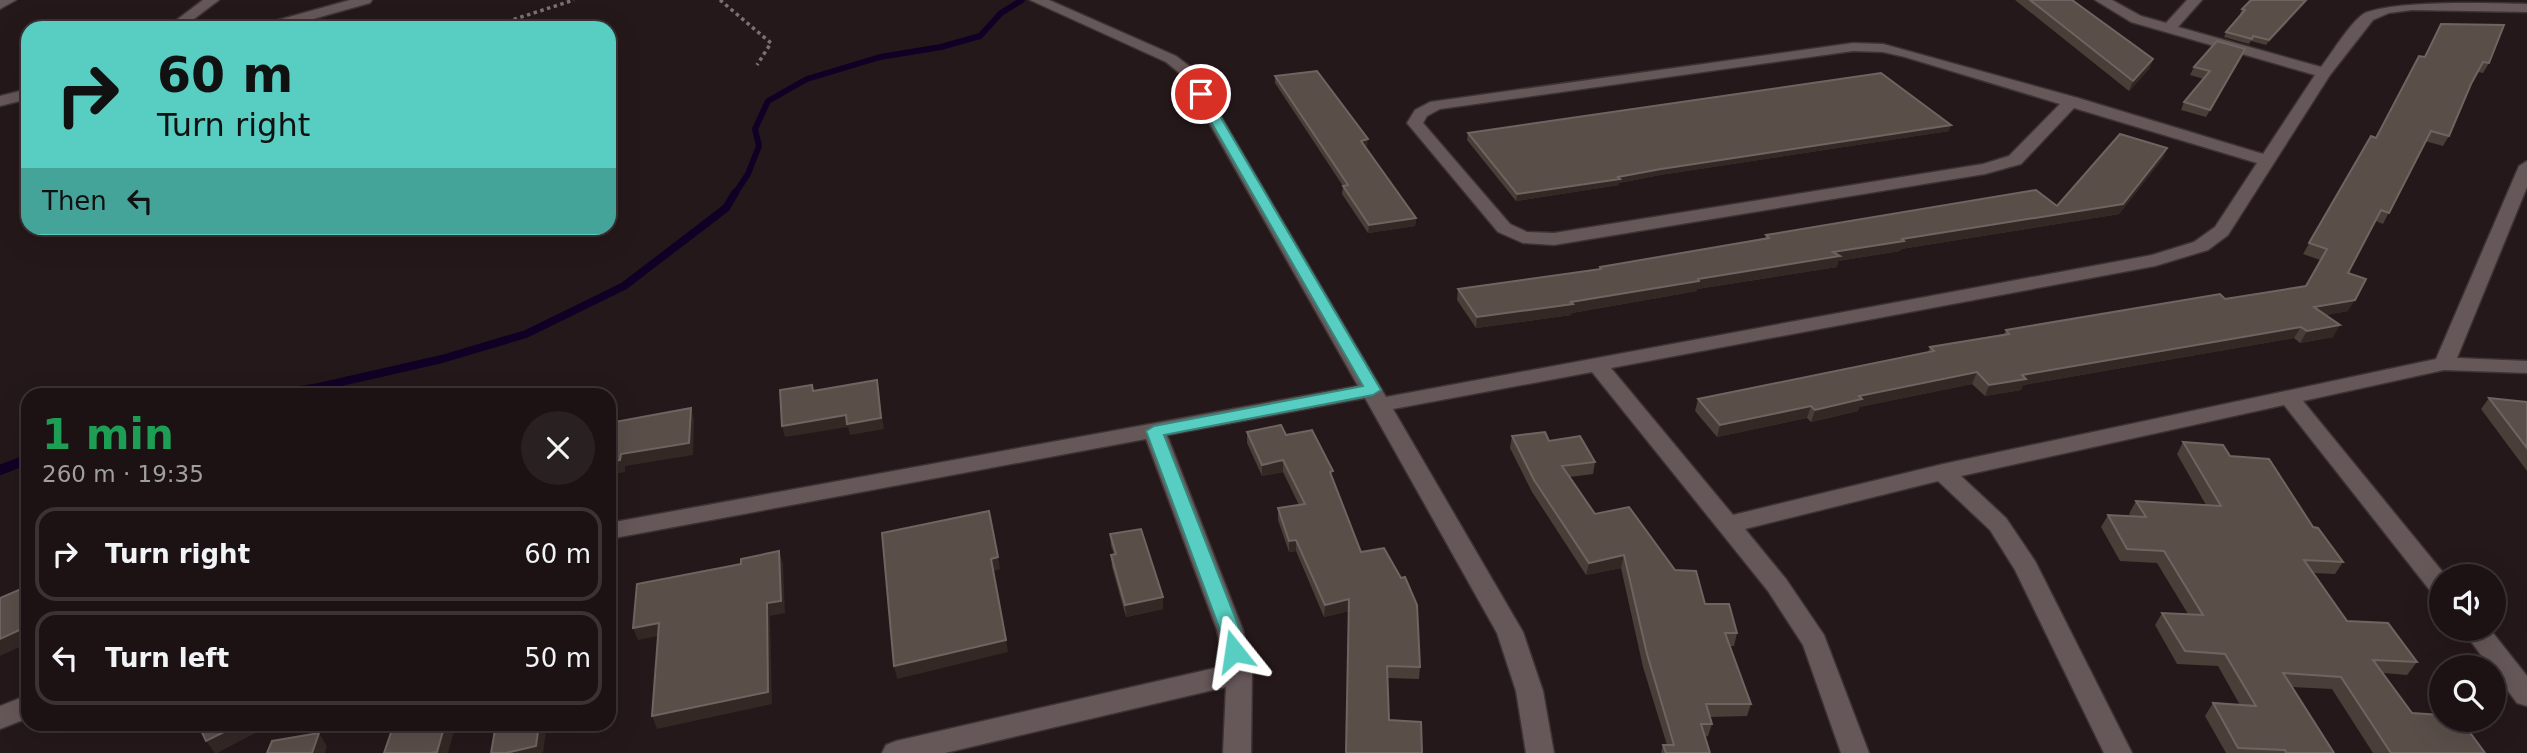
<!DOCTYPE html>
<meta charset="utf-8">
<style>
body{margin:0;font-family:"DejaVu Sans",sans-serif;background:#292022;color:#f1f3f6;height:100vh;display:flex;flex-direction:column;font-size:26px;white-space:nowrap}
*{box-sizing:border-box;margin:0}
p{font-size:23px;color:#a09ea0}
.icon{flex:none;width:38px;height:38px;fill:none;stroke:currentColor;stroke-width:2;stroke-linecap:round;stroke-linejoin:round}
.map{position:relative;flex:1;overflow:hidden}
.drawer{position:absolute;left:21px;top:388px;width:595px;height:343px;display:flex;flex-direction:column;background:#1c1214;border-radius:21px;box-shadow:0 7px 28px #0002,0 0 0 2px #3a3234}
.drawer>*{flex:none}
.guide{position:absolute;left:21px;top:21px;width:595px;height:214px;border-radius:21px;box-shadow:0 7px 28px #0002,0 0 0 2px #3a3234;background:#57cec1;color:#111;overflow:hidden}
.tools{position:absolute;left:2429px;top:564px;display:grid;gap:14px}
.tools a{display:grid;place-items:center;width:77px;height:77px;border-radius:50%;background:#1c1214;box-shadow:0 7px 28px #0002,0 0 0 2px #3a3234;font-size:35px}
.pin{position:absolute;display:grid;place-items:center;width:60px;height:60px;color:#fff;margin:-30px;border:4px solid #fff;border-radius:50%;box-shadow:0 2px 7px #0007}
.me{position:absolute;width:77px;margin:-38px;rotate:345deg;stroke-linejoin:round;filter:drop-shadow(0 0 5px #0008)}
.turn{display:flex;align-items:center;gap:24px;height:147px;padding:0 21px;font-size:32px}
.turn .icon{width:91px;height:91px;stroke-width:2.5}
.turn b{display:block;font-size:49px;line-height:60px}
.then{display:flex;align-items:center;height:66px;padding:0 21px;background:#0003;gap:14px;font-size:26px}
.round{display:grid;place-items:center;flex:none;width:74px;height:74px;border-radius:37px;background:#292022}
.summary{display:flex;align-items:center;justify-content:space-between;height:119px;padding:0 21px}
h1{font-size:42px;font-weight:700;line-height:52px;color:#1e9e55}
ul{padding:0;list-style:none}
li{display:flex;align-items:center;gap:21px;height:94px;margin:0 14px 10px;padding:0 7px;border:4px solid #3a3234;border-radius:21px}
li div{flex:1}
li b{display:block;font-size:26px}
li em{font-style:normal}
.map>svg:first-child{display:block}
</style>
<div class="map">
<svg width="2527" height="753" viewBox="0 0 2527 753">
<rect width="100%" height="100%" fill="#25181a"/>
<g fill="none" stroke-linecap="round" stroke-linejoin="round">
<!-- stream-far2 -->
<polyline stroke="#110025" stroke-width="6" points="734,195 748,174 759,146 755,129 768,101 807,79 880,57 941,47 980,36 1001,13 1022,0"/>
<!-- stream-far1 -->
<polyline stroke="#110025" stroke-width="8" points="262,396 319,387 442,359 526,334 624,286 726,208 735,193"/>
<!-- stream -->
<polyline stroke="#110025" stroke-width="10" points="0,470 28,459"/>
<!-- street casing -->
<g stroke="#3c3334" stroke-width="3">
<g id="street">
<polygon points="0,0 16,0 0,9"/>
<polygon points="203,0 219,0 182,28 166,28"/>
<polygon points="350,0 372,0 370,3 281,28 258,28 260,25"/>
<path d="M1030,0H1049L1176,56L1193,69L1386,397L2152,255L2194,242L2215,227L2257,163L2074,108L2021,164L1985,174L1554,245L1523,243L1498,232L1407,123L1415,110L1430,102L1853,43L1883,44L2078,98L2263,154L2315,75L2131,22L2095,0H2112L2141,16L2166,23L2187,0H2202L2178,27L2321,67C2332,53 2351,21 2365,13C2399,0 2486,3 2527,4V12L2412,10L2389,13L2373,20L2330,75L2228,235L2208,250L2155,266L1611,368L1733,515L1943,464L2436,359L2519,166L2527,161V187L2457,358L2527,361V373L2444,370L2303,401L2446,576H2441V596L2432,593L2284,405L1961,476L2006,518L2035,561L2132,753H2104L2015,570L1990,530L1938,481L1745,529L1786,579L1824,635L1869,753H1841L1803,645L1768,591L1592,372L1393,409L1523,632L1543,691L1554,753H1526L1516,691L1497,633L1365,398L1167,435L1243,630L1252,673L1251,753H1223L1226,687L945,753H882L886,745L896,741L1224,666L1217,630L1146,439L609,539V523L1358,386L1182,75L1166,62ZM1853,51L1883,52L1905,57L2060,104L2009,156L1983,164L1554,233L1527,232L1510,224L1423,123L1427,116L1440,109Z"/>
<polygon points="28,89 28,99 0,106 0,96"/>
<polygon points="2461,628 2489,628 2527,676 2527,706 2517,703 2494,672 2494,667 2490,667"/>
<polygon points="28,695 28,718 0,729 0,706"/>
</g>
</g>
<!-- path -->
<g stroke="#7c7172" stroke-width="3.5" stroke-dasharray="3.5 3.5" stroke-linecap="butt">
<polyline points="720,0 771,43 757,65"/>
<polyline points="487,28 574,0"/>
</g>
<!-- street -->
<use href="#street" fill="#665758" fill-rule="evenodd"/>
</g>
<!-- wall -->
<g fill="#493e38">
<polygon points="2015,0 2072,0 2153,59 2149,69 2129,91"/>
<polygon points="2251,0 2308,0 2266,45 2251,41 2249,44 2224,37 2226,32 2241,15 2240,14 2242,9"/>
<polygon points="2441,24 2489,63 2483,73 2478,72 2471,84 2449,136 2443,146 2425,141 2383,224 2376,221 2348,273 2348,311 2325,315 2333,337 2300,343 2294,338 2023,385 2021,390 1985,396 1972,384 1859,407 1858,411 1811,422 1807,418 1717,437 1695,411 1698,399 1928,352 1930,347 2004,334 2006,330 2225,299 2306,286 2320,260 2303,254 2371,136 2376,138 2424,57"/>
<polygon points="2242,57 2206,117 2181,110 2184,102 2204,79 2190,75 2194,67"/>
<polygon points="1275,76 1367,147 1366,147 1416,218 1415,226 1368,233 1342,194 1343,186 1275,83"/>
<polygon points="1949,131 1660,175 1619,183 1619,185 1516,201 1467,140 1468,133"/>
<polygon points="2167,148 2163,158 2119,214 1901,249 1900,251 1838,261 1837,267 1697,289 1697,291 1572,313 1571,315 1476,328 1457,300 1458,289 1599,270 1600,267 1765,239 1766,235 2057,206"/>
<polygon points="2489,398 2527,402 2527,471 2481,409"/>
<polygon points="1247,432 1286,435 1333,480 1361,552 1420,667 1419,679 1388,678 1346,753 1349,611 1324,617 1296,551 1289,552 1278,520 1278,508 1299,505 1283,472 1262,476 1247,443"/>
<polygon points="1512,436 1549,441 1595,462 1593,474 1570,477 1595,514 1675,570 1705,604 1737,633 1734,646 1730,646 1751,704 1747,716 1710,717 1712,724 1708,736 1705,737 1710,753 1661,753 1663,745 1667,745 1643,667 1621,568 1586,575 1532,492 1510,448"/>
<polygon points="2183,442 2230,456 2313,527 2343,562 2335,574 2313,573 2347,621 2417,662 2407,675 2383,673 2412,713 2485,753 2373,753 2332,689 2292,687 2334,753 2226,753 2205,716 2213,703 2240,705 2218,666 2177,664 2155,625 2162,613 2188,614 2157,563 2120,561 2101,527 2108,515 2131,516 2129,514 2136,501 2206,505 2177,454"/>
<polygon points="1110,534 1163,597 1163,609 1126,617 1112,567 1111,555 1114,554 1111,546"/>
</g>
<!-- shaded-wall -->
<g fill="#342825">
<polygon points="2306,0 2308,0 2266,45 2269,40"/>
<polygon points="2245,49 2242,57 2206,117 2210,110"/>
<polygon points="2153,59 2149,69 2129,91 2133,81"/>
<polygon points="1951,125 1949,131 1660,175 1619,183 1619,185 1516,201 1517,194 1661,169"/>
<polygon points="1368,139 1367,147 1360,148 1361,141"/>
<polygon points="2167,148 2163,158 2119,214 1901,249 1900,251 1838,261 1837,267 1697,289 1697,291 1572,313 1571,315 1476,328 1477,317 1571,302 1902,239 2123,204"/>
<polygon points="1416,218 1415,226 1368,233 1369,225"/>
<polygon points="2355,300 2348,311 2307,319 2314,307"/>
<polygon points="2340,325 2333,337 2300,343 2307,331"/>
<polygon points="2301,327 2294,338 2023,385 2021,390 1985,396 1989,385 2022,375"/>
<polygon points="1977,372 1972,384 1859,407 1858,411 1811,422 1815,410 1859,396"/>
<polygon points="877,380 884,429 850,435 848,427 785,437 782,426 846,415"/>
<polygon points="1811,406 1807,418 1717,437 1720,425"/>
<polygon points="691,408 694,420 693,455 625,466 625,472 609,475 609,462"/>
<polygon points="1283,460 1283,472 1262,476 1262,465"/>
<polygon points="1296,540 1296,551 1289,552 1289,541"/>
<polygon points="779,551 783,564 785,613 770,616 772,704 657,729 652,716 767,603"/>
<polygon points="1624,555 1621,568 1586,575 1589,563"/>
<polygon points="998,557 1000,569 993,571 991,559"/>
<polygon points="1163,597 1163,609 1126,617 1125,605"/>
<polygon points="1349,599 1349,611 1324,617 1325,605"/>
<polygon points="659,623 663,635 638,640 633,628"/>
<polygon points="28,626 28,643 0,656 0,639"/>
<polygon points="1006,640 1008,652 897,679 894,666"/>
<polygon points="240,724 273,724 217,753 215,753 206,741"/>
<polygon points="445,724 456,724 448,753 430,753"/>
<polygon points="539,724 547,724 543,753 506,753"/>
<polygon points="319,733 327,746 325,753 312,753"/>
</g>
<!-- building -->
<g fill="#5a4e49" stroke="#6f6460" stroke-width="2">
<polygon points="2030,0 2072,0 2153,59 2133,81"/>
<polygon points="2251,0 2306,0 2269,40 2253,36 2252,39 2226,32 2245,10 2242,9"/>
<polygon points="2441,24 2504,25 2489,63 2483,62 2471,84 2449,136 2431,131 2389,213 2381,210 2348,273 2366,279 2355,300 2314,307 2340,325 2307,331 2301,327 2022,375 2026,379 1989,385 1977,372 1859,396 1862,399 1815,410 1811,406 1720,425 1698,399 1934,351 1930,347 2009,334 2006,330 2220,294 2225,299 2306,286 2327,249 2309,243 2371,136 2376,138 2419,56 2425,57"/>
<polygon points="2217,41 2245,49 2210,110 2184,102 2210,71 2194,67"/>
<polygon points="1317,71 1368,139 1361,141 1416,218 1369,225 1343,186 1348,185 1275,76"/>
<polygon points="1881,73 1951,125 1661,169 1618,177 1620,179 1517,194 1468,133"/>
<polygon points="2120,134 2167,148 2123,204 1902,239 1904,241 1833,252 1840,256 1698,279 1699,281 1571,302 1573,304 1477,317 1458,289 1601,269 1600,267 1769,238 1766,235 2036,190 2057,206"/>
<polygon points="877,380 881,418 847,424 846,415 782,426 780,390 812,385 813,391"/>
<polygon points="2489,398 2527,402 2527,448"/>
<polygon points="691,408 689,443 621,454 620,460 609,462 609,423"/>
<polygon points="1281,425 1286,435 1312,430 1333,471 1330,472 1361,552 1384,548 1401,578 1405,577 1417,605 1420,667 1387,666 1389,720 1421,722 1422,753 1346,753 1349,599 1325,605 1296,540 1289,541 1278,508 1305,504 1283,460 1262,465 1247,432"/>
<polygon points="1545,432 1549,441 1580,436 1595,462 1562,466 1595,514 1629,507 1675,570 1696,571 1705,604 1729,604 1737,633 1725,633 1751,704 1706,704 1712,724 1701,724 1710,753 1666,753 1663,745 1674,745 1647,654 1624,555 1589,563 1534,480 1512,436"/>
<polygon points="2183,442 2223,445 2230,456 2269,459 2313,527 2318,528 2343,562 2304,560 2347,621 2388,623 2417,662 2373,660 2412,713 2441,715 2441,719 2460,719 2485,753 2391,753 2341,677 2283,673 2334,753 2286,753 2285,750 2238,748 2213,703 2256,706 2225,654 2185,651 2162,613 2203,615 2164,551 2127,549 2108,515 2146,517 2136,501 2221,506"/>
<polygon points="989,511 998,557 991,559 1006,640 894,666 882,533"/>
<polygon points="1141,529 1163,597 1125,605 1111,555 1116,554 1110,534"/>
<polygon points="779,551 781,601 767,603 768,692 652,716 659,623 633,628 637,584 741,564 741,559"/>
<polygon points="28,586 28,626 0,639 0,598"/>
<polygon points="198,724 240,724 206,741"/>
<polygon points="394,724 445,724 437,752 430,753 384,753"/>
<polygon points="496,724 539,724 536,746 506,753 491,753"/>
<polygon points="319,733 312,753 267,753 272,741"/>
</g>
<!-- route -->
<polygon fill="#57cec1" stroke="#39867d" stroke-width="2" points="1201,91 1207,94 1381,390 1373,395 1164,435 1240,630 1244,651 1241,657 1234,659 1227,657 1220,630 1146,431 1154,426 1363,386 1195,94"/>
</svg>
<div class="tools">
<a><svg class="icon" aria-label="sound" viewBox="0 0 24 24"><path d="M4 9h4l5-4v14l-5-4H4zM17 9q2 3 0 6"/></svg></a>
<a><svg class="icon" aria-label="search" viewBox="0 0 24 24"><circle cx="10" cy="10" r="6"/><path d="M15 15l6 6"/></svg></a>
</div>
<div class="pin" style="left:1201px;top:94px;background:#d93025"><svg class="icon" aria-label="arrive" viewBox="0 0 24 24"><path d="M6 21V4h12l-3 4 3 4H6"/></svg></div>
<svg class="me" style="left:1234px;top:651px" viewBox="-20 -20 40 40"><path d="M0-17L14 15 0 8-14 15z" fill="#57cec1" stroke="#fff" stroke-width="4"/></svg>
<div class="guide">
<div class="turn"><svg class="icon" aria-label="right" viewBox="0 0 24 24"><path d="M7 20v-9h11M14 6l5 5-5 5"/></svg><div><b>60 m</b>Turn right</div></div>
<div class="then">Then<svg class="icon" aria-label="left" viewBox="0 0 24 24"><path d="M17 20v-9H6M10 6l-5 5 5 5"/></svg></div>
</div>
<section class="drawer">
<div class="summary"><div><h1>1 min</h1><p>260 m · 19:35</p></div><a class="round"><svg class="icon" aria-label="close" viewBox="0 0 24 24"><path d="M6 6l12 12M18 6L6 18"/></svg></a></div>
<ul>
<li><svg class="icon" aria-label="right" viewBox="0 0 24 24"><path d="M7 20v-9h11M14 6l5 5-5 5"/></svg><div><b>Turn right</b></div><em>60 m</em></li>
<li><svg class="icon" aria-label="left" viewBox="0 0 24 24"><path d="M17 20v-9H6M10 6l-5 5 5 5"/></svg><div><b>Turn left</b></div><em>50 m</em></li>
</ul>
</section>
</div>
